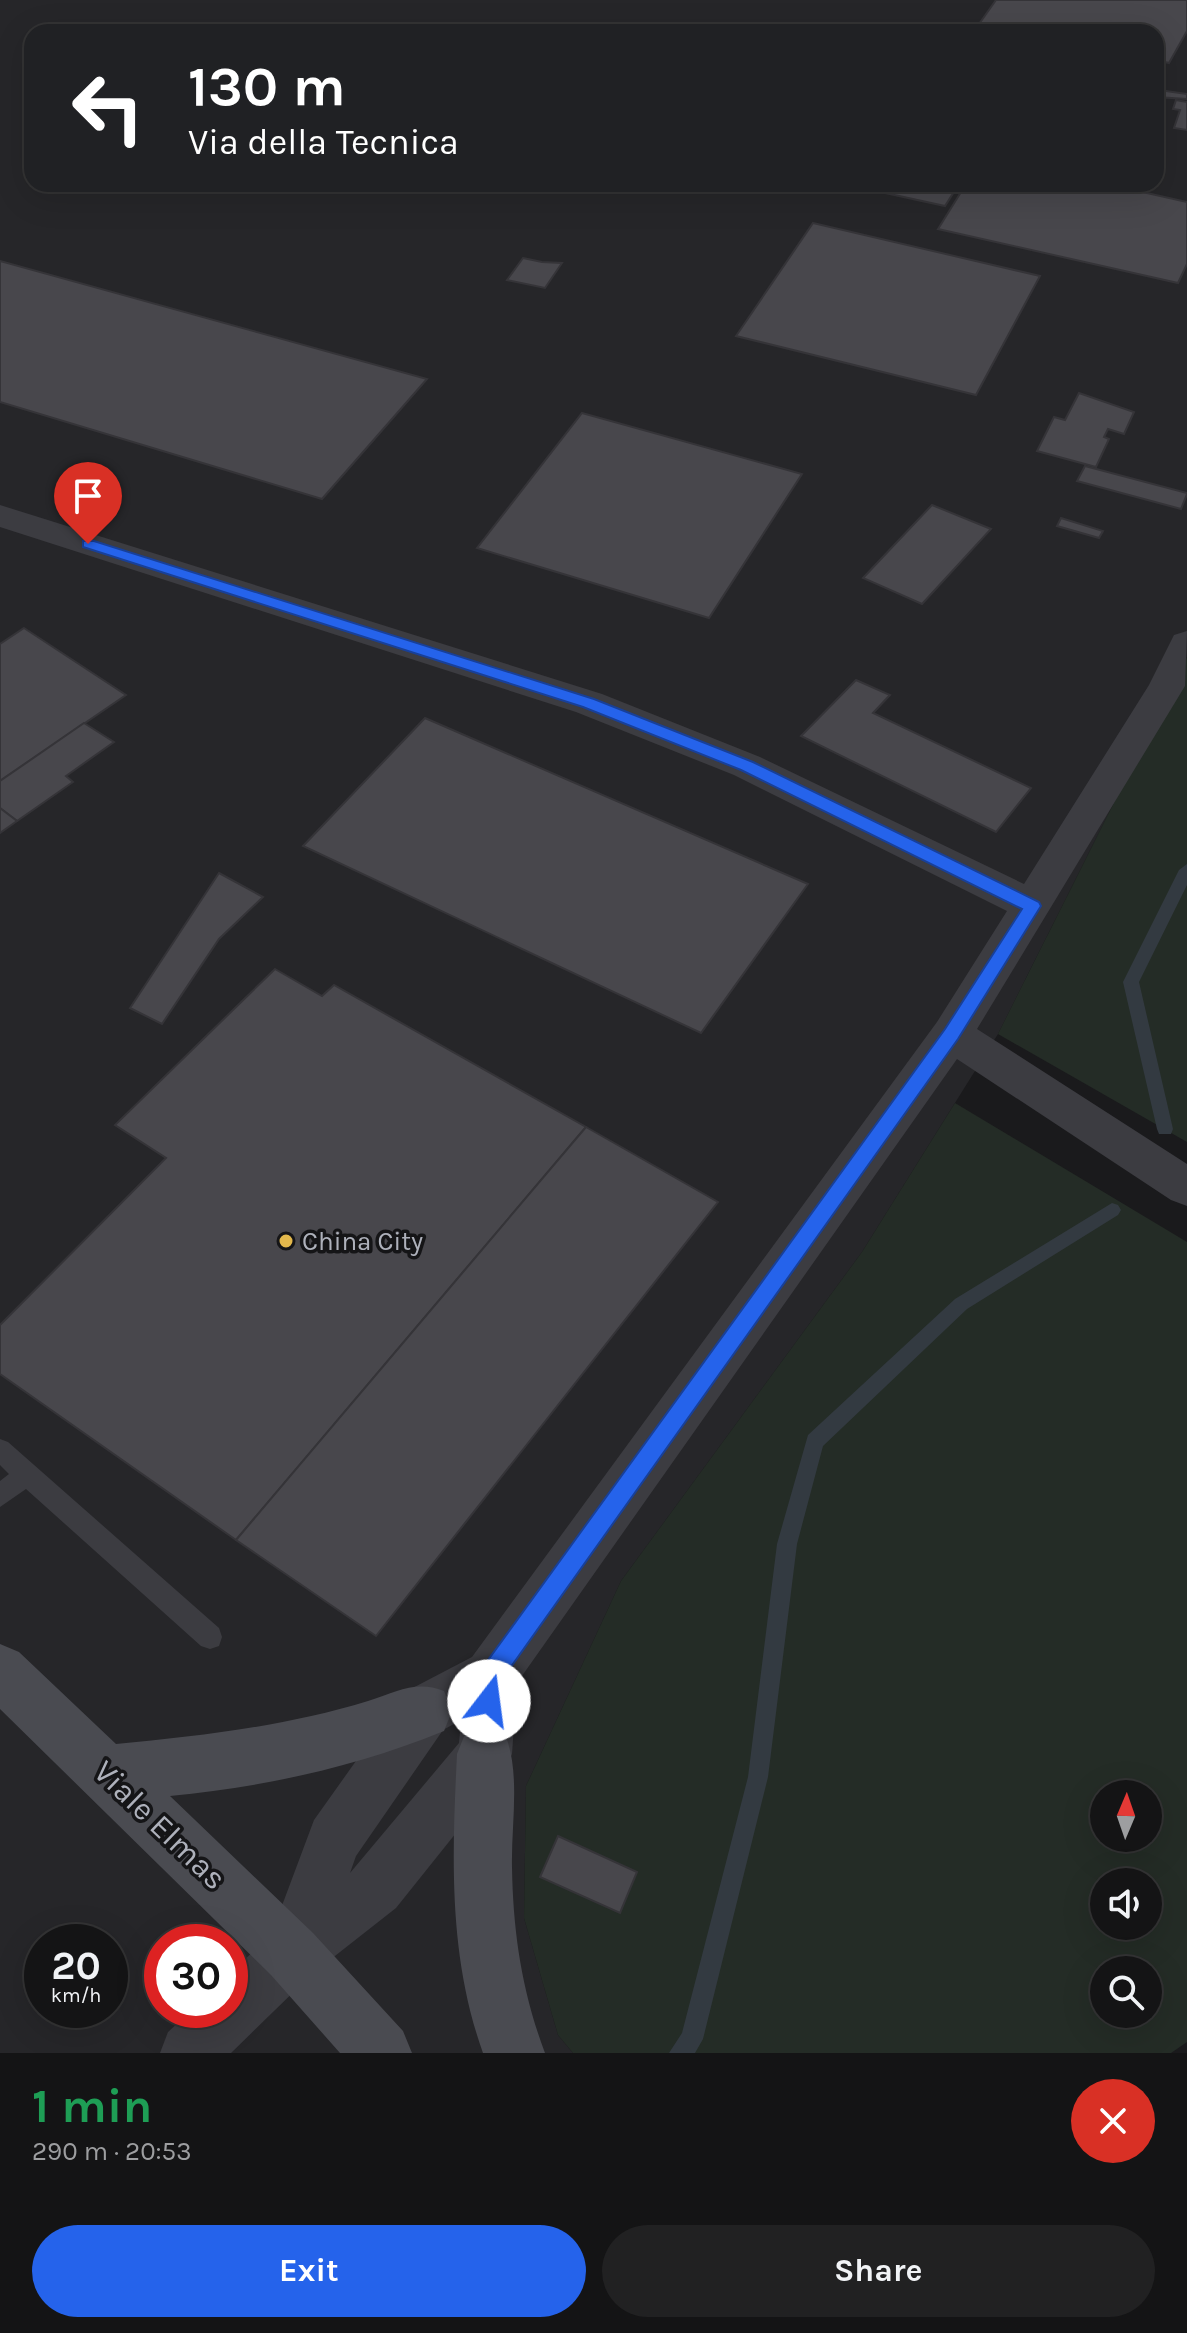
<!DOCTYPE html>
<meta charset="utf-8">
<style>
body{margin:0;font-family:Karla,sans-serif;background:#212122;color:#f1f3f6;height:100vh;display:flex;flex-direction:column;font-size:30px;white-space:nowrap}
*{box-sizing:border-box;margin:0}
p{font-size:26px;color:#9d9ea0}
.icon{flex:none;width:44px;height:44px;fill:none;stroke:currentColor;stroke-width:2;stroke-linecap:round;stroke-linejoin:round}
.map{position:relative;height:2053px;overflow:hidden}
.sheet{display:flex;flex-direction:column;background:#141415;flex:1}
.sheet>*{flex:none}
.hud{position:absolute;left:24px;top:24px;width:1140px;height:168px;border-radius:24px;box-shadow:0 8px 32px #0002,0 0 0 2px #333334;background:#202124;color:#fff;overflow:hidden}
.needle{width:52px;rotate:2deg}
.controls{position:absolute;left:1090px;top:1780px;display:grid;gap:16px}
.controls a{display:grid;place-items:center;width:72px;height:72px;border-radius:50%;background:#141415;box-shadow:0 8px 32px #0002,0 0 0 2px #333334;font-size:40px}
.speed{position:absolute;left:24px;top:1924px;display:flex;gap:16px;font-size:40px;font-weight:700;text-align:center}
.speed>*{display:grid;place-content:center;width:104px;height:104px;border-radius:50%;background:#141415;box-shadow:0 8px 32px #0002,0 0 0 2px #333334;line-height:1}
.speed small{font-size:20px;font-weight:400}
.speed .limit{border:12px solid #d22;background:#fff;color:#111}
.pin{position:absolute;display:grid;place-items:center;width:68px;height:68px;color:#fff;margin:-82px -34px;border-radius:50% 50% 50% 0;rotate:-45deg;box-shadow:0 0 8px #0007}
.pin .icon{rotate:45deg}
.me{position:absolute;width:88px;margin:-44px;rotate:15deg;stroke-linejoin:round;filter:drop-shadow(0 0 6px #0008)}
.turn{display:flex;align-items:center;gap:28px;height:168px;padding:0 32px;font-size:36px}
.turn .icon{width:104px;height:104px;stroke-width:2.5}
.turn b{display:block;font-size:56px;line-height:68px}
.round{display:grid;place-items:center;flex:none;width:84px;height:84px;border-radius:42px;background:#212122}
.summary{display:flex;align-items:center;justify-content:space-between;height:136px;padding:0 32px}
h1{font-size:48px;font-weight:700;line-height:60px;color:#1e9e55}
.action{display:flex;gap:16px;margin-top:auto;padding:16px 32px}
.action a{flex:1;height:92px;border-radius:48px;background:#2563eb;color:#fff;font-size:32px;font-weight:700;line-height:92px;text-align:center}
.action a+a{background:#212122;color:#f1f3f6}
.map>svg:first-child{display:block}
</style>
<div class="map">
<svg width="1187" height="2053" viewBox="0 0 1187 2053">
<rect width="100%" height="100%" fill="#1a1a1c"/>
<!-- built -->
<path fill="#262629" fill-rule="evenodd" d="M0,0H1187V657L998,1034L862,1252L621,1581L526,1786L524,1918L558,2035L573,2053H0ZM32,32H1156V184H32ZM42,1942H110V2010H42ZM162,1942H230V2010H162Z"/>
<!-- green -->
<g fill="#242c26" fill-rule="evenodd">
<polygon points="1187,657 1187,1142 998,1034"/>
<path d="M955,1103L1187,1242V2042L1171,2053H573L558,2035L524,1918L526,1786L621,1581L862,1252ZM1104,1794H1148V1838H1104ZM1104,1882H1148V1926H1104ZM1104,1970H1148V2014H1104Z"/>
</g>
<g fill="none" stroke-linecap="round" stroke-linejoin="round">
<!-- stream -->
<g fill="#333a41" fill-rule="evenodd">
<polygon points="1187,864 1187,885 1139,982 1173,1129 1171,1134 1159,1134 1157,1129 1123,982 1179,870"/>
<polygon points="1112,1203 1118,1205 1121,1210 1118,1215 967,1309 823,1446 797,1544 768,1777 703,2039 695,2053 669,2053 682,2033 748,1777 777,1544 808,1435 955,1299"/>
</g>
</g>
<!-- building -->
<g fill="#48474c" stroke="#353438" stroke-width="2">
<polygon points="996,0 1187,0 1187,31 1169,63 1156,60 1156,32 1021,32 979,24"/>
<polygon points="1159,90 1187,94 1187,99 1156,97"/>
<polygon points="1176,100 1187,102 1187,130 1174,128 1180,110 1173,109"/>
<polygon points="844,184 959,184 945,206"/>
<polygon points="966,184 1107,184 1187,202 1187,264 1178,283 938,229"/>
<polygon points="813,223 1040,276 976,395 736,336"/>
<polygon points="523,258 542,262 562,263 545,288 507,280"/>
<polygon points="0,261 427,379 322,499 0,402"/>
<polygon points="1079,393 1134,412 1124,434 1108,429 1104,437 1109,439 1096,467 1037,451 1054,417 1065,420"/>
<polygon points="582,413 802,474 709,618 477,548"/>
<polygon points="1085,466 1187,493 1187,494 1181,509 1077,481"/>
<polygon points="932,505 991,529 922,604 863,578"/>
<polygon points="1061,518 1103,531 1099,538 1057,526"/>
<polygon points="24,628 126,695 0,781 0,644"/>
<polygon points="856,680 890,695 873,713 1031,788 996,832 801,736"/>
<polygon points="425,718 808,884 701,1033 303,846"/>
<polygon points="84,723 114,742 66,776 73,782 17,821 0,808 0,781"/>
<polygon points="0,808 17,821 0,833"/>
<polygon points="219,873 263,897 219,939 162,1024 130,1008"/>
<polygon points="275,969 322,996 334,985 586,1127 236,1540 0,1374 0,1325 166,1158 115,1125"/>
<polygon points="586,1127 718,1202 376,1636 236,1540"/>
<polygon points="558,1836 637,1872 620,1913 540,1877"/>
</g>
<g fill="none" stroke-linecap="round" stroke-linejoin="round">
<!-- lane -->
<polygon fill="#3c3c41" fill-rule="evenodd" points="0,1439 8,1442 219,1628 222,1637 219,1646 210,1649 201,1646 26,1489 0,1507 0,1481 9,1474 0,1465"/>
<!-- street -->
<path fill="#3c3c41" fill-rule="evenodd" d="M0,505L602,694L760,757L1024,884L1149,685L1174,635L1187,631L1185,686L977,1029L1187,1164V1206L1171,1200L957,1059L517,1683L512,1754L504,1773L396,1908L312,1974L231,2053H160L168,2032L192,2010H230V1973L271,1935L314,1820L405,1692L472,1657L937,1022L1007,911L734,775L576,712L0,527ZM461,1720L459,1743L350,1873L356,1856L443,1730Z"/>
<!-- secondary -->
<g fill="#4a4b51" fill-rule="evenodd">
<path d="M0,1644L19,1652L116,1744C202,1736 286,1726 368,1701C397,1692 416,1680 444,1691L452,1711L444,1731C356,1767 264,1787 170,1796L313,1933L403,2031L412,2053H340L271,1975L0,1709Z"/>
<path d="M485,1726L505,1734C521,1774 511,1824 512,1867C513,1932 522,1992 545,2053H483C448,1955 452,1856 457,1754L465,1734Z"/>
</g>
</g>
<!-- route -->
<polygon fill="#2563eb" stroke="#184099" stroke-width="2" points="83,541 94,541 594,699 753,762 1039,902 1041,906 958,1039 503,1678 498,1709 489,1713 481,1709 478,1701 483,1667 945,1029 1022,909 741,770 583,707 83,547"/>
<!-- markers -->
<circle fill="#e3b84c" stroke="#151517" stroke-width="3" cx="286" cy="1241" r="8"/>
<g text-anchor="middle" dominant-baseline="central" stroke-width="7" stroke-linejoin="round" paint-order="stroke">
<!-- poi labels -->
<g font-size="26" fill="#aeb1bb" stroke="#151517" text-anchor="start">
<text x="302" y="1241">China City</text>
</g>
<!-- near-street labels -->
<g font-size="32" fill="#aeb1bb" stroke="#151517">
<text transform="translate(160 1825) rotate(44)">Viale Elmas</text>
</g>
</g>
</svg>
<div class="controls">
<a><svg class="needle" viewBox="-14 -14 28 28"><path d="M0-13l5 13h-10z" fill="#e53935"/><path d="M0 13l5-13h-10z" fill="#9d9ea0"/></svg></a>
<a><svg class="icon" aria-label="sound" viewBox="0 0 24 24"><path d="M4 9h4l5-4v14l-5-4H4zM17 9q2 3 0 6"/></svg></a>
<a><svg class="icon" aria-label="search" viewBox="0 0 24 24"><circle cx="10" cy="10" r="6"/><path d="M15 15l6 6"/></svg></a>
</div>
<div class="speed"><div>20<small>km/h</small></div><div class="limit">30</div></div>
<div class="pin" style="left:88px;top:544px;background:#d93025"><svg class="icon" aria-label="arrive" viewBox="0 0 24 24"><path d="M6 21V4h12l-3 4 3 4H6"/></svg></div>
<svg class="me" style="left:489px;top:1701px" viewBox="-20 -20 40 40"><circle r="19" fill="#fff"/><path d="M0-13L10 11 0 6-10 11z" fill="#2563eb"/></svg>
<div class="hud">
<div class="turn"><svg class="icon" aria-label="left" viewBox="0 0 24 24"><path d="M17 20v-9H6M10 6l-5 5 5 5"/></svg><div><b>130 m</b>Via della Tecnica</div></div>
</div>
</div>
<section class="sheet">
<div class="summary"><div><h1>1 min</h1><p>290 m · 20:53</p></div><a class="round" style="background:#d93025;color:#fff"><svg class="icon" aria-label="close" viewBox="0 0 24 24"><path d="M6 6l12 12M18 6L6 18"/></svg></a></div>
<div class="action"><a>Exit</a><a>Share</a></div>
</section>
